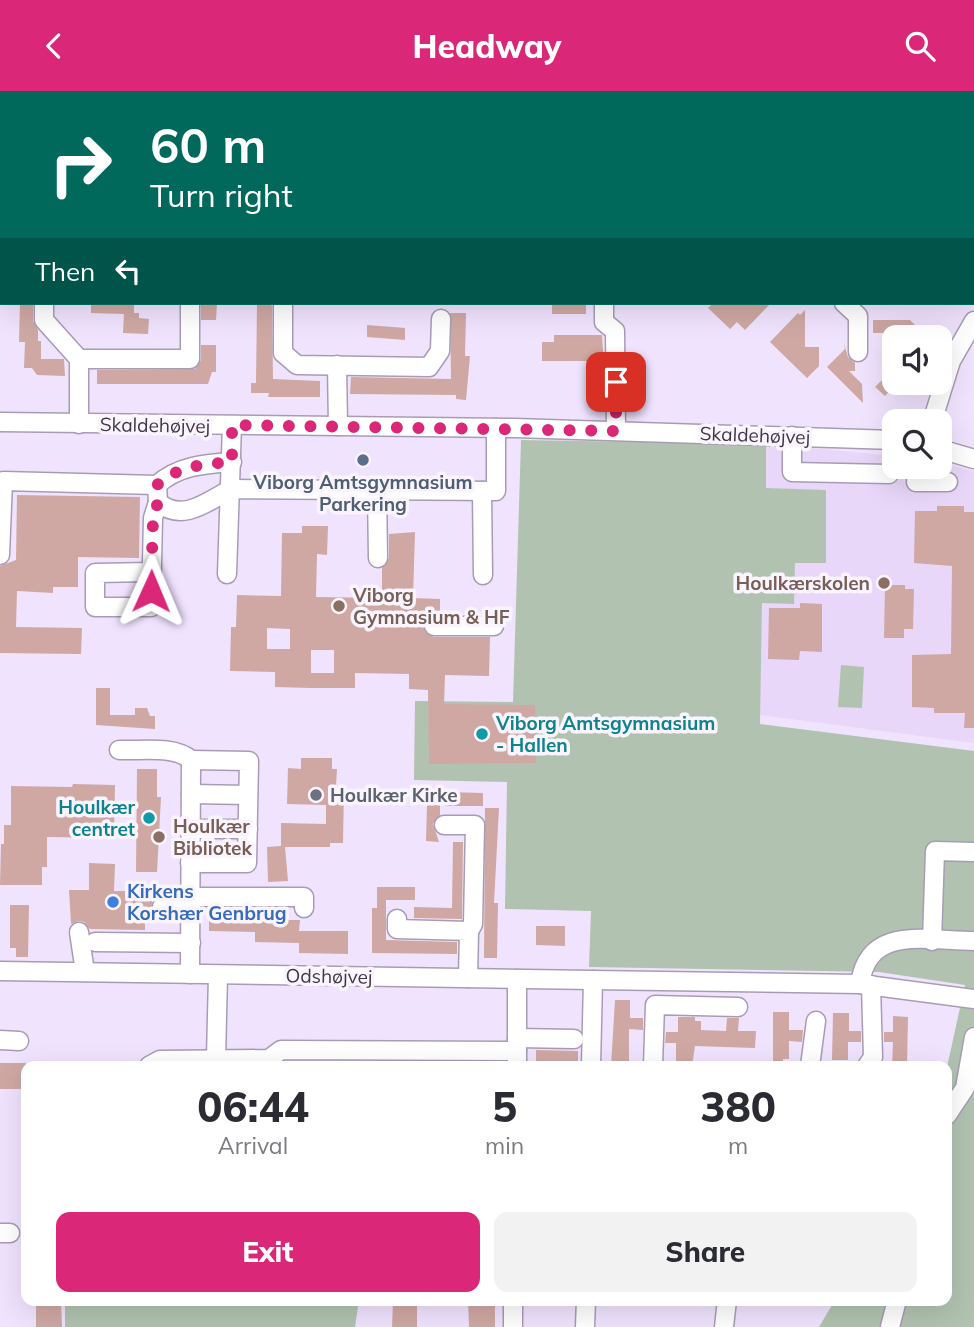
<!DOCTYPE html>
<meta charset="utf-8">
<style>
body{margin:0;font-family:Mulish,sans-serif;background:#f2f2f3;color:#2b2b33;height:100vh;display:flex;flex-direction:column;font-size:26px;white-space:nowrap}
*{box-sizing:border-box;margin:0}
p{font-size:23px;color:#7c7c81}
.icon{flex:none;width:38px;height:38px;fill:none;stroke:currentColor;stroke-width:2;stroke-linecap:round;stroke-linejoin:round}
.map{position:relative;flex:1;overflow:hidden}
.sheet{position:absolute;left:21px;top:970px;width:931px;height:245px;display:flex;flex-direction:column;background:#fff;border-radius:14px;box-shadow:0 7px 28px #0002}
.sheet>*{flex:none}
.guide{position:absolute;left:0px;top:0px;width:975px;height:214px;box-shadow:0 7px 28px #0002;background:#00695c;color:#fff;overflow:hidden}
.controls{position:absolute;left:882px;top:234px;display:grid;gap:14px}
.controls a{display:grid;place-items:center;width:70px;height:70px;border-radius:14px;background:#fff;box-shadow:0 7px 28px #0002;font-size:35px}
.pin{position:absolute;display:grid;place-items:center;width:60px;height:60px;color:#fff;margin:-30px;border-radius:14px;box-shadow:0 4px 10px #0006}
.me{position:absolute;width:77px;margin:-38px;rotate:1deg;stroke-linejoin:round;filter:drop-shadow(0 0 5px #0008)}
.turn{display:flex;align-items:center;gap:24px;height:147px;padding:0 35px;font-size:32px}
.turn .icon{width:91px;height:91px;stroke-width:2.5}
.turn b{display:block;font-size:49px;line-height:60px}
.then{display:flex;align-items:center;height:66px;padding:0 35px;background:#0003;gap:14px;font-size:26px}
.eta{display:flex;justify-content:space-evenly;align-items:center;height:119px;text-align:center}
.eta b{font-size:42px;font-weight:800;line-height:49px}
.cta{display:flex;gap:14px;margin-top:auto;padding:14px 35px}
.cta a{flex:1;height:80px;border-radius:14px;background:#db2777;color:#fff;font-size:28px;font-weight:800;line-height:80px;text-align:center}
.cta a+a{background:#f2f2f3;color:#2b2b33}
header{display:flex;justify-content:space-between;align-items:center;height:91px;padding:0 35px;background:#db2777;color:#fff;font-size:32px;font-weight:800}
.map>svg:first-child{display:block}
</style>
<header><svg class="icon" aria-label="back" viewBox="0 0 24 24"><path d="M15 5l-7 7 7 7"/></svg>Headway<svg class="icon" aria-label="search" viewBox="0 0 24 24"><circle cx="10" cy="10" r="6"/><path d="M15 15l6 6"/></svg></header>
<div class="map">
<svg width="974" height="1236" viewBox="0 0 974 1236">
<rect width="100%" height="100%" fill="#f0e3fe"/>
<!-- built -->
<polygon fill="#e8d7f8" points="766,353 894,365 894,376 940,376 940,372 974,380 974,652 760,624 762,512 795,472 826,472 765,397"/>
<!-- green -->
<g fill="#b1c3b0">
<polygon points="521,349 766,353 766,397 826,399 826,472 795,472 794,513 762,512 760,633 974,660 974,1236 819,1236 835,1209 947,1209 947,976 965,894 879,881 589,876 591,820 505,818 507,691 414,689 415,610 513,611"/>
<polygon points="841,574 864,576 862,617 838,616"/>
<polygon points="65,1209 359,1209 355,1236 65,1236"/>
</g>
<!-- building -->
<g fill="#cfa8a3" fill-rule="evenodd">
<polygon points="20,212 33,212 33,230 38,239 38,250 41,250 41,268 64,268 65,285 37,284 32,277 24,277 25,251 19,251"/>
<polygon points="91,212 134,212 134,222 139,222 139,227 149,228 148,243 123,242 124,223 91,222"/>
<polygon points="201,212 217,212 216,229 201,229"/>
<polygon points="257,212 269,212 272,215 273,288 320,290 320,306 268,306 269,302 251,302 251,292 256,292"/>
<rect x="552" y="212" width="34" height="11"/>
<polygon points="713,212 771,212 745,239 737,231 730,238 708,217"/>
<polygon points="805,219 805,256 819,256 819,275 807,287 770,251 798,222 800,224"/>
<polygon points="450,222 466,222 465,265 470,265 466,309 456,308 456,304 350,303 351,286 451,288"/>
<polygon points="873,229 910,229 917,236 918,242 873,242"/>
<polygon points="367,234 405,237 405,249 367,246"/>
<polygon points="554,244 602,244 604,273 592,273 592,270 542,270 542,251 554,251"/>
<polygon points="844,252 848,266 855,272 855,280 849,280 862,293 863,312 827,276 845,258"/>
<polygon points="201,254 216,254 216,281 212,281 208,293 97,293 97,279 195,278 201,269"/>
<polygon points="894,277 894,295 885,305 875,296"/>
<polygon points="17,404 140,406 139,467 78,466 78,496 53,496 53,502 17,500 16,536 82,537 81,563 0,562 0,475 16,469"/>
<polygon points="937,415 964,415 964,421 974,421 974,637 964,637 965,622 934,622 934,617 912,616 912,564 951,563 952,475 914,472 915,420 937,420"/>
<path d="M302,435H328L327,464L317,463L316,506L382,507V477L389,467V443L415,441L413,507L440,508V524L425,529V541L434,546H490L489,585L445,584L444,613L535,614L536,672L429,673L428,599L409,598V583L355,582V597H310L275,596V581L230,580L231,536H236L237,504L281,505L282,442H302ZM267,537L290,538V558H267ZM311,559H334V582H311Z"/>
<polygon points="885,494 905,494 905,498 914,498 913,538 904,538 904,547 884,547"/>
<polygon points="800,512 822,513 822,561 800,560 799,569 768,568 769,517 800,517"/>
<polygon points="96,597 110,597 110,624 135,624 135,617 147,617 150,625 155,625 155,638 96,634"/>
<polygon points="301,667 332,667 332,678 337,678 336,695 344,696 343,752 330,752 330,756 285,756 288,790 268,791 267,756 281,755 281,732 326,733 326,714 287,713 288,677 301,678"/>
<polygon points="137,678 157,678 157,706 161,706 157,781 136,781"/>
<polygon points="73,693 115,694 114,747 47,746 47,776 42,776 42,794 0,794 1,753 4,753 4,734 11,734 11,695 72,696"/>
<polygon points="445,701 483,702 483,715 445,715"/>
<polygon points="427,714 440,714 440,724 433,733 439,751 426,750"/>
<polygon points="485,717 499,717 494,812 498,812 497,867 484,867"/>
<polygon points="453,751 463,751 462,828 414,827 414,816 452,817"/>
<polygon points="89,772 115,773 114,800 158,800 158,806 152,811 152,821 145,821 145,839 90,838 84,831 78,830 71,833 69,799 89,799"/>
<polygon points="377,796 415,796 415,809 386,809 386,849 457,851 457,863 372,862 372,817 377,817"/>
<polygon points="10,814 29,814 28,866 16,866 16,857 10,857"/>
<polygon points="209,818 256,818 256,829 300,829 299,840 348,840 348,863 299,862 299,852 255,851 255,841 209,840"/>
<polygon points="536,835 565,835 565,855 536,854"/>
<polygon points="615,909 630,909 630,927 643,927 643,939 629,938 629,975 611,975"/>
<polygon points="773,921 789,921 789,939 803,939 802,951 789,950 789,968 783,968 783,975 773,975"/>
<polygon points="833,922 849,922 849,940 861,940 861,951 848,951 848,969 832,969"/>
<polygon points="893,925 908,926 907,975 892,975 893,951 884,951 884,941 893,941"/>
<polygon points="678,926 695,926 695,930 701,930 701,939 726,940 727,927 739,927 738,940 756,940 755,957 695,955 692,975 676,975 676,952 665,952 666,941 678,941"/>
<polygon points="536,959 578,960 578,975 536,975"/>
<rect x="0" y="972" width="26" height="26"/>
<polygon points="36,1209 61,1209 62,1236 36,1236"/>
<polygon points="393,1209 417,1209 417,1236 392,1236"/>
<polygon points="468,1209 495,1209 495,1236 469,1236"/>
</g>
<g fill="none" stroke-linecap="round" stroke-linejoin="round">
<!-- minor casing -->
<g stroke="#a89cb5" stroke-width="21">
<g id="minor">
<polyline points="937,0 939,2"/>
<polyline points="973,19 974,20"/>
<polyline points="973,58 974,57"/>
<polyline points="973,190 974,191"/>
<polyline points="44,212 44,229 79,268 79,333"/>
<polyline points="283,212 283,262 297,274 429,276 440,260 441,228"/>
<polyline points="604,212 604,231 615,240 616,340"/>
<polyline points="844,212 858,225 858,261"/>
<polyline points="79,268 190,268 190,212"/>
<polyline points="337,274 338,335"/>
<polyline points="0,331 515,337 894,349"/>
<polyline points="932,331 951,270 974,230"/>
<polyline points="792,345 792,381 889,383"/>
<polyline points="940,358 974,368"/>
<path d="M232,371C204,373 177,375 157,394L158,411C182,432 207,411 231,398L496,400V337"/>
<polyline points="918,376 916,391 948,391"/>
<polyline points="377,399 378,467"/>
<polyline points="482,400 483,484"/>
<polyline points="0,464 3,390 157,394"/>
<polyline points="151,481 95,482 95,516 151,516 153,427 158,411"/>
<polyline points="227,483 232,334"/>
<polyline points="434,535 494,535"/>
<path d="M119,659C141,660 174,654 191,669L190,883"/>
<polyline points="191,703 248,704"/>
<polyline points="444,734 475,734 473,833 469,840"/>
<polyline points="191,738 248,738"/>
<polyline points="190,772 247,772 249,670 191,669"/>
<polyline points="192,806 304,806 304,817"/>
<polyline points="162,816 191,816"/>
<polyline points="397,828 397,838 469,840 468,887"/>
<polyline points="79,841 85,881"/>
<polyline points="932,850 935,760 974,761"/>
<polyline points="95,851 191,852"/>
<polyline points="0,880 860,893 974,908"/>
<path d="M860,893C868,833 927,850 974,850"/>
<polyline points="517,947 574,948"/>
<polyline points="0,949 19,950"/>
<polyline points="216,967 218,884"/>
<polyline points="149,975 160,969 269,968 281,959 517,960"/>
<polyline points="517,975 517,888"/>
<polyline points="591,975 593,889"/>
<polyline points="653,975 655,914 738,916"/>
<polyline points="810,975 816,930"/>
<polyline points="867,975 873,966 871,894"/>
<polyline points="947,1024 965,997 974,946"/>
<polyline points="0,1142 10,1142"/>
<polyline points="513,1236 513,1209"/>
<polyline points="585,1236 586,1209"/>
<polyline points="724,1236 727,1209"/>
<polyline points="890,1236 897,1209"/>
</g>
</g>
<!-- minor -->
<use href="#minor" stroke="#fff" stroke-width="18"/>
</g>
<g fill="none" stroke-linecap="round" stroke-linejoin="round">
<!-- route -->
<path stroke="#db2777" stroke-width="12" stroke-dasharray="0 21.6" d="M151,500L153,427L158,411L157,394C177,375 205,373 232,371V334L616,340V291"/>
</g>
<!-- markers -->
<circle fill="#5c6f8a" stroke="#faf4ff" stroke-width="2.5" cx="363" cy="369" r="7"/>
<g fill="#8d6e63" stroke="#faf4ff" stroke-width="2.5">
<circle cx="884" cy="492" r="7"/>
<circle cx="339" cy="515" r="7"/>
<circle cx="159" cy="746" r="7"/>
</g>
<g fill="#0f9aa8" stroke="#faf4ff" stroke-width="2.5">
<circle cx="482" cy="643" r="7"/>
<circle cx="149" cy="727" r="7"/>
</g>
<circle fill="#6b7280" stroke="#faf4ff" stroke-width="2.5" cx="316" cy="704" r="7"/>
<circle fill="#3f7fe0" stroke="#faf4ff" stroke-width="2.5" cx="113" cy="811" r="7"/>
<g text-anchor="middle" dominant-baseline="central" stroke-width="7" stroke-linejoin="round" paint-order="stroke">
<!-- street labels -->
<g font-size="19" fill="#3f3944" stroke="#faf4ff">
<text transform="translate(155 334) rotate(1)">Skaldehøjvej</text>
<text transform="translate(755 344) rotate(2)">Skaldehøjvej</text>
<text transform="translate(329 885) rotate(1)">Odshøjvej</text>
</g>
<!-- service labels -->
<g font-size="19" font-weight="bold" fill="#4e5e75" stroke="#faf4ff">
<text x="363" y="391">Viborg Amtsgymnasium<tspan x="363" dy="22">Parkering</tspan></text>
</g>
<!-- education labels -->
<g font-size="19" font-weight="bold" fill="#785e54" stroke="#faf4ff" text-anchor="start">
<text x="870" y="492" text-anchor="end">Houlkærskolen</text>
<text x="353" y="504">Viborg<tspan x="353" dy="22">Gymnasium &amp; HF</tspan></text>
<text x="173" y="735">Houlkær<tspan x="173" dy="22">Bibliotek</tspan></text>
</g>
<!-- culture labels -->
<g font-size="19" font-weight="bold" fill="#0d838f" stroke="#faf4ff" text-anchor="start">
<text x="496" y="632">Viborg Amtsgymnasium<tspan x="496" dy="22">- Hallen</tspan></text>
<text x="135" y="716" text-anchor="end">Houlkær<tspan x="135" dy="22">centret</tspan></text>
</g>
<!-- worship labels -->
<g font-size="19" font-weight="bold" fill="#5b616d" stroke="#faf4ff" text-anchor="start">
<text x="330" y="704">Houlkær Kirke</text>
</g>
<!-- shop labels -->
<g font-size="19" font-weight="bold" fill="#366cbe" stroke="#faf4ff" text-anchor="start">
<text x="127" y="800">Kirkens<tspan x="127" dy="22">Korshær Genbrug</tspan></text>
</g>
</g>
</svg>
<div class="controls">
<a><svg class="icon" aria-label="sound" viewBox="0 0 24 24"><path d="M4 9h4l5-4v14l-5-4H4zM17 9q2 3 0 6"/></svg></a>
<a><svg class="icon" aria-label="search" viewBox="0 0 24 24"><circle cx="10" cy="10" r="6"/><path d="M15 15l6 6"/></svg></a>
</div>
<div class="pin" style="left:616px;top:291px;background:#d93025"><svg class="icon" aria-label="arrive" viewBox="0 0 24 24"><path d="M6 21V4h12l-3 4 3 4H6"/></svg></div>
<svg class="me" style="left:151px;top:500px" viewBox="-20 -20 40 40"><path d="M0-17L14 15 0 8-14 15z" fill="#db2777" stroke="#fff" stroke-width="4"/></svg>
<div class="guide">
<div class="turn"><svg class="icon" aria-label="right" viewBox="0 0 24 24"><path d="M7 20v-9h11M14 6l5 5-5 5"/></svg><div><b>60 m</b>Turn right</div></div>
<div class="then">Then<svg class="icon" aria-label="left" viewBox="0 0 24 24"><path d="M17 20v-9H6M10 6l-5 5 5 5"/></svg></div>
</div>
<section class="sheet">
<div class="eta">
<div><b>06:44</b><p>Arrival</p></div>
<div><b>5</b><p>min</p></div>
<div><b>380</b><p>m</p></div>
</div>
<div class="cta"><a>Exit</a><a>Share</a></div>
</section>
</div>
